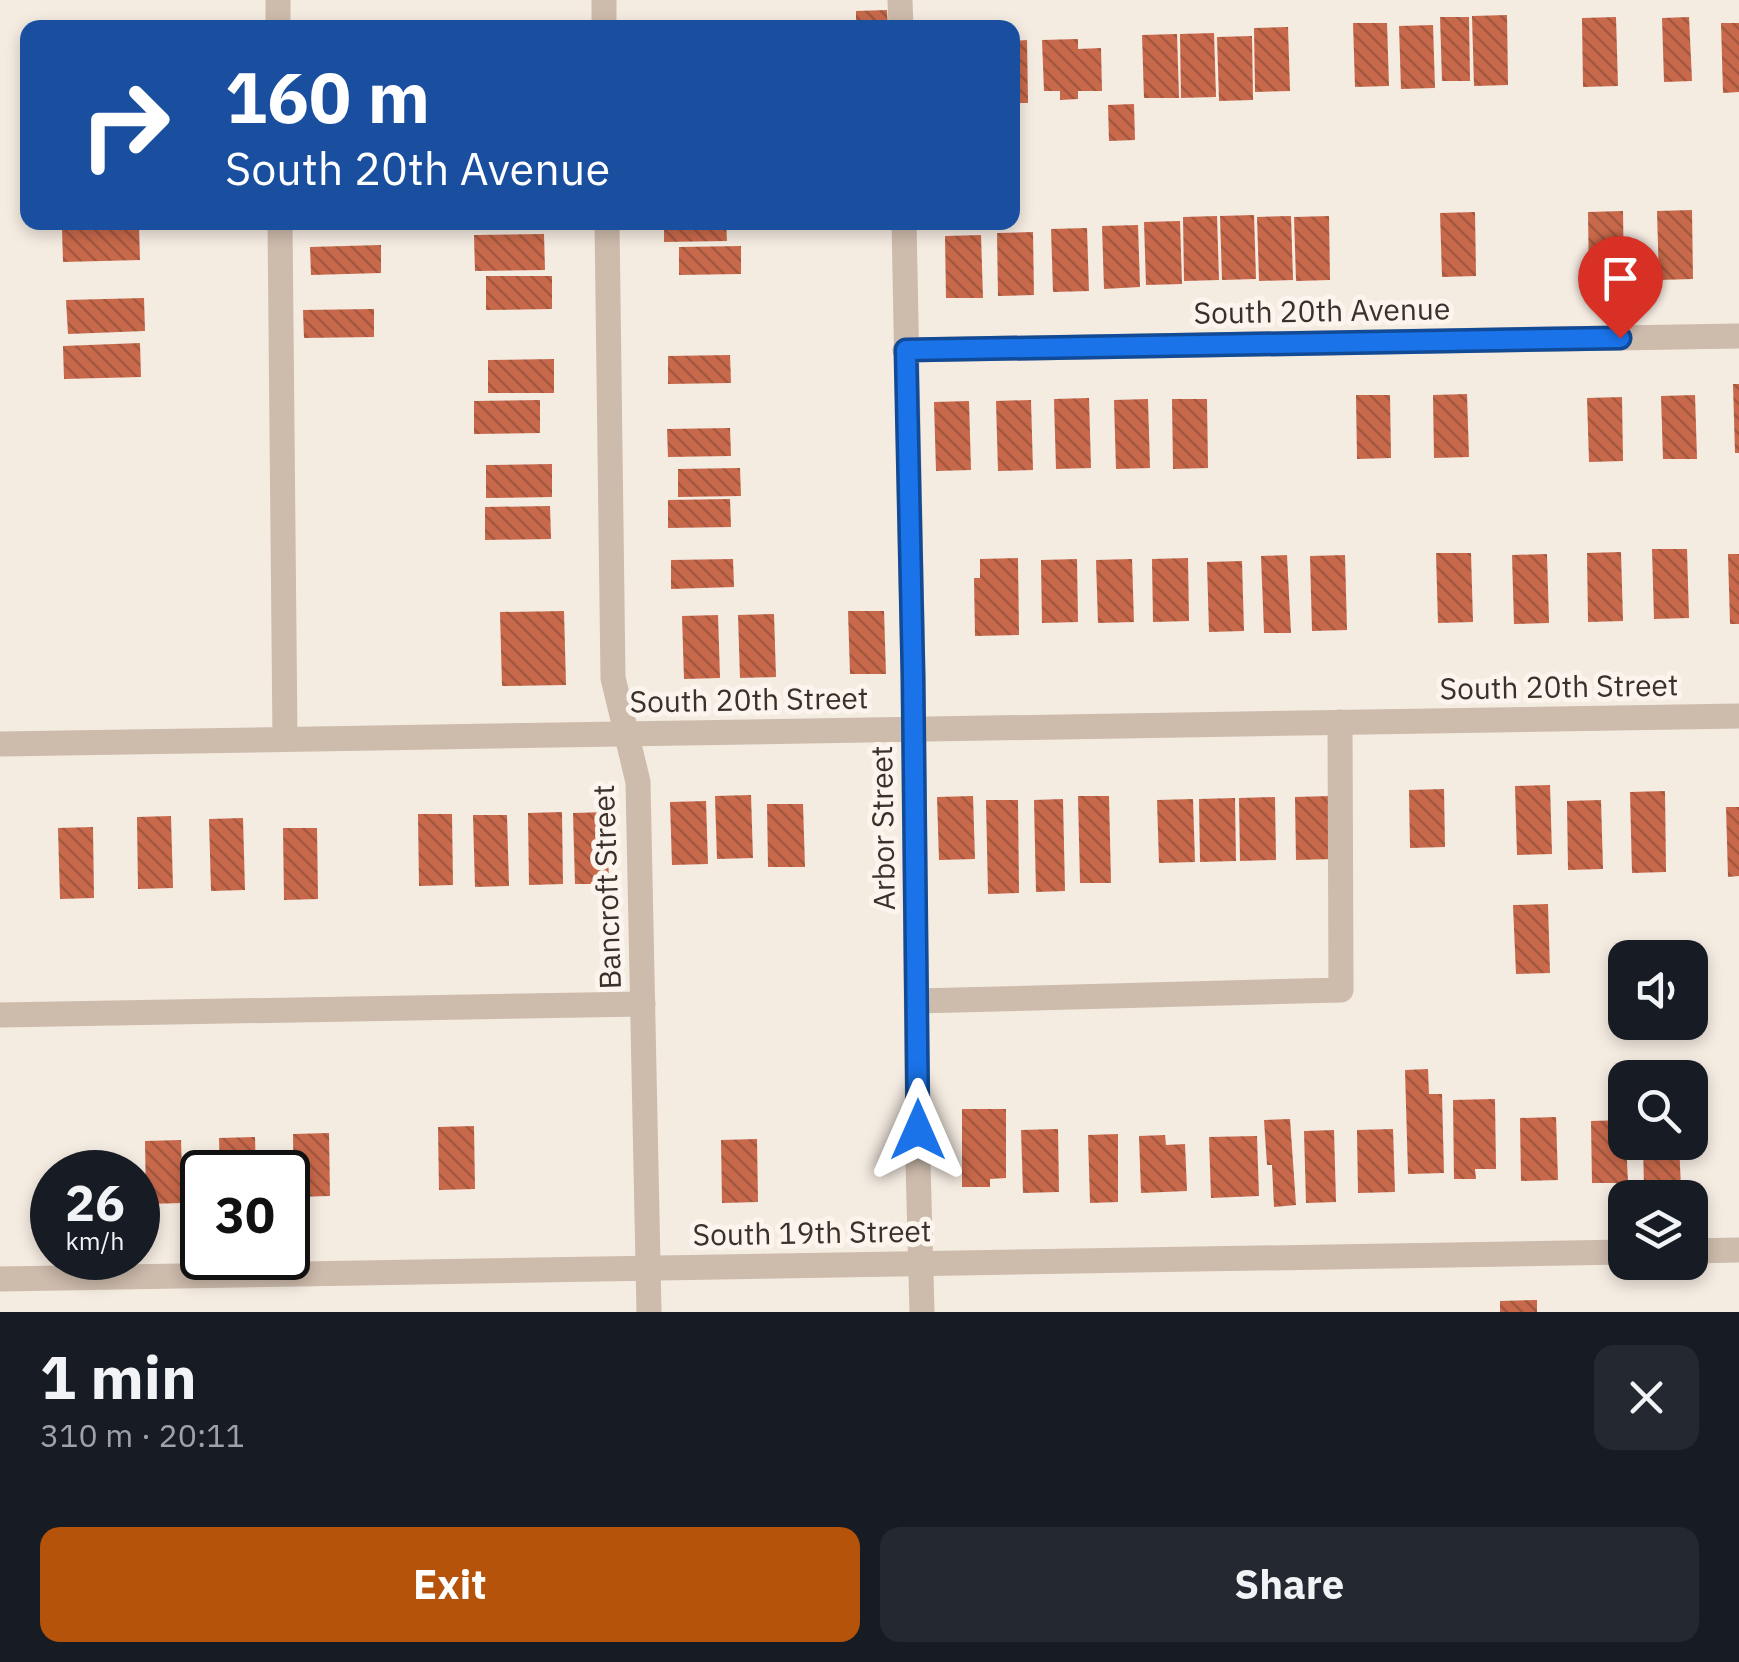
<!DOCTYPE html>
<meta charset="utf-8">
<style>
body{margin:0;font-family:"IBM Plex Sans",sans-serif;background:#242831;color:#f1f3f6;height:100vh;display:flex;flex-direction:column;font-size:38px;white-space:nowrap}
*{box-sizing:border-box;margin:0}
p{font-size:32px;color:#9ea1a6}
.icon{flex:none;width:55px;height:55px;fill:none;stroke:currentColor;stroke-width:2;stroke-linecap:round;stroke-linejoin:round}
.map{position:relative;height:1312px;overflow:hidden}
.details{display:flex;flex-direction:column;background:#171b24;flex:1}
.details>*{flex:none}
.banner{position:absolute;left:20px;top:20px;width:1000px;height:210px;border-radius:20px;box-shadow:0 5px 15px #0003;background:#1a4fa0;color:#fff;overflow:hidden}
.controls{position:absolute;left:1608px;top:940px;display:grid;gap:20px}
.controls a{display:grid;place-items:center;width:100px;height:100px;border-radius:20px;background:#171b24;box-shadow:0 5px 15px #0003;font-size:50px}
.speed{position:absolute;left:30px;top:1150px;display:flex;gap:20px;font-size:50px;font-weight:700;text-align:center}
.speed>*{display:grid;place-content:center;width:130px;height:130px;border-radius:50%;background:#171b24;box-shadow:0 5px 15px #0003;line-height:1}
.speed small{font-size:25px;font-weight:400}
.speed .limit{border:5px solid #111;border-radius:15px;background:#fff;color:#111}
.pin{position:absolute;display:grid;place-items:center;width:85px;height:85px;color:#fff;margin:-102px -42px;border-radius:50% 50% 50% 0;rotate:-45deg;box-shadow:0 0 10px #0007}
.pin .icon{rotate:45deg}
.me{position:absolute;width:110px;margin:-55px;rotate:0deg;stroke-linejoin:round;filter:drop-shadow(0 0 8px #0008)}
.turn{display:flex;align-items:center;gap:35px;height:210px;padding:0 40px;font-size:45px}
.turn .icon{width:130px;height:130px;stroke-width:2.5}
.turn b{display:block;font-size:70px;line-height:85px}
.round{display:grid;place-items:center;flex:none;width:105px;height:105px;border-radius:20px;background:#242831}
.headline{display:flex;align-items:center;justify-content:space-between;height:170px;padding:0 40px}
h1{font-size:60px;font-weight:800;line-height:75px}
.button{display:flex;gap:20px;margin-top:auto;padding:20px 40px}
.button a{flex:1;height:115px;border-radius:20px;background:#b45309;color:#fff;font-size:40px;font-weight:800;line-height:115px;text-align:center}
.button a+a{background:#242831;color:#f1f3f6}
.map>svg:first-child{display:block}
</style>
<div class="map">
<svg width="1739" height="1312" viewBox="0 0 1739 1312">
<defs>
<pattern id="building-back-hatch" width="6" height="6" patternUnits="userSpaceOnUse" patternTransform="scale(2.5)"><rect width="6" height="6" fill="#c8694b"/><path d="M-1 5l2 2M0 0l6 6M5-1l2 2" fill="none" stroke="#a4573f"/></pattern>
</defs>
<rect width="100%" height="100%" fill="#f4ebe1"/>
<!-- building -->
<g fill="url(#building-back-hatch)">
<polygon points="887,10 888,28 856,28 856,11"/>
<polygon points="1507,15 1508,85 1474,86 1472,16"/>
<polygon points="1440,17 1469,17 1470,81 1442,81"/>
<polygon points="1616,17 1618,86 1583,87 1582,18"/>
<polygon points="1689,17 1692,81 1664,82 1662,18"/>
<rect x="512" y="20" width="38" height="8"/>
<polygon points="1353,23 1387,23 1389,86 1355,87"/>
<polygon points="1721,23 1739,23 1739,92 1723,93"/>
<polygon points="1433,25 1435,88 1401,89 1399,26"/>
<polygon points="1288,27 1290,91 1255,92 1254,28"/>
<polygon points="1214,33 1216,97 1181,98 1180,34"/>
<polygon points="1177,34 1179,98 1144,98 1142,35"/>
<polygon points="1252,36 1253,100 1219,101 1217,37"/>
<polygon points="1078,39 1078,49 1101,48 1102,91 1078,91 1078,99 1060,100 1060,91 1044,91 1042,40"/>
<polygon points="1027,40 1028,103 1012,103 1012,41"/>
<polygon points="1134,104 1135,140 1109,141 1108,105"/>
<polygon points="1692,210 1693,279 1659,280 1657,211"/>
<polygon points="1623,211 1624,281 1589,281 1588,212"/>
<polygon points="1475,212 1476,276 1442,277 1440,213"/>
<polygon points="1254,215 1256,279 1222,280 1220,216"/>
<polygon points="1217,216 1219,280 1184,281 1183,217"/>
<polygon points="1291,216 1293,280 1259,281 1257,217"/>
<polygon points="1329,216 1330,280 1296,281 1294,217"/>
<polygon points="1180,221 1182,284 1146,285 1144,222"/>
<polygon points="664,222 726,222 727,241 664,242"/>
<polygon points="1138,225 1140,287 1104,289 1102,226"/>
<polygon points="139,226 140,260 63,262 62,229"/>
<polygon points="1087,228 1089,291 1053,292 1051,229"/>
<polygon points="1033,232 1034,295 998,296 997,233"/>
<polygon points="544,234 545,270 475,271 474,235"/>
<polygon points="981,235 983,298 946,298 945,236"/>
<polygon points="381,245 381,273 311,275 310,247"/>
<polygon points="741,246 741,274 679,275 679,247"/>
<polygon points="486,276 552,276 552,309 486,310"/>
<polygon points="144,298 145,331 68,334 66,300"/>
<polygon points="374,309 374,337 304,338 303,310"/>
<polygon points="140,343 141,377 64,379 63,346"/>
<polygon points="730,355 731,383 668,384 668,356"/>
<polygon points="554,359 554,393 488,393 488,360"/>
<polygon points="1733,384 1739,384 1739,453 1735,453"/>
<polygon points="1467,394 1469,457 1434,458 1433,395"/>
<polygon points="1356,395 1390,395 1391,458 1357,459"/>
<polygon points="1695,395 1697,459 1663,459 1661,396"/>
<polygon points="1622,397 1623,461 1589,462 1587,398"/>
<polygon points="1089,398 1091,468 1056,469 1054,399"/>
<polygon points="1148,399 1150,468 1116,469 1114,400"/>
<polygon points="1172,399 1207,399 1208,468 1173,469"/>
<polygon points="540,400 540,433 474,434 474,401"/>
<polygon points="1031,400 1033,470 998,471 996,401"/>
<polygon points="969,401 971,470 936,471 934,402"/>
<polygon points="730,428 731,456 668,457 667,429"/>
<polygon points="552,464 552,497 486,498 486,465"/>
<polygon points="740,468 741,496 678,497 678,469"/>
<polygon points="730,499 731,527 668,528 668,500"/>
<polygon points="550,506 551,539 485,540 485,507"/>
<polygon points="1652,549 1687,549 1689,618 1654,619"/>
<polygon points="1621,552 1623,621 1588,622 1587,553"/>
<polygon points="1436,553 1471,553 1473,622 1438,623"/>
<polygon points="1547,554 1549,623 1514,624 1512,555"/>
<polygon points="1728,554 1739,554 1739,624 1730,624"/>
<polygon points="1287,555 1291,633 1264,633 1261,556"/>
<polygon points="1345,555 1347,630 1312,631 1310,556"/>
<polygon points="1018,558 1019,635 975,636 974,578 980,578 980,559"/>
<polygon points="1188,558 1189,621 1153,622 1152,559"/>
<polygon points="733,559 734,587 671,589 671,560"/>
<polygon points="1077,559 1078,622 1042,623 1041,560"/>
<polygon points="1132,559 1134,622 1098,623 1096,560"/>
<polygon points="1242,561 1244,631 1209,632 1207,562"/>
<polygon points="564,611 566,685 502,686 500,612"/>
<polygon points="848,611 884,611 886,674 850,674"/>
<polygon points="774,614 776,677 740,678 738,615"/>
<polygon points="718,615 720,678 684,679 682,616"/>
<polygon points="1550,785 1552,854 1517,855 1515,786"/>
<polygon points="1444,789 1445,847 1410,848 1409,790"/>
<polygon points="1665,791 1666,872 1632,873 1630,792"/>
<polygon points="751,795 753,858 717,859 715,796"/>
<polygon points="973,796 975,859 939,860 937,797"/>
<polygon points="1078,796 1109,796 1111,883 1080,883"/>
<polygon points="1331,796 1333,859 1296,860 1295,797"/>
<polygon points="1275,797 1276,860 1240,861 1239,798"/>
<polygon points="1235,798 1236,861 1200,862 1199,799"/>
<polygon points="1063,799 1065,891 1036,892 1034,800"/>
<polygon points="1193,799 1195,862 1159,863 1157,800"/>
<polygon points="986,800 1018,800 1019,893 988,894"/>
<polygon points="1601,800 1603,869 1568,870 1567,801"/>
<polygon points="706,801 708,864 672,865 670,802"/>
<polygon points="767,804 803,804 805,867 768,867"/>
<polygon points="1726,807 1739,807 1739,876 1728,877"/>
<polygon points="562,812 563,884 529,885 528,813"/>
<polygon points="607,812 609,884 575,884 573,813"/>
<polygon points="418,814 452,814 453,885 419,886"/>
<polygon points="473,815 507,815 509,886 475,887"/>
<polygon points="171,816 173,888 138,889 137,817"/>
<polygon points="243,818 245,890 211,891 209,819"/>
<polygon points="93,827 94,898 60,899 58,828"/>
<polygon points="283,828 317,828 318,899 284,900"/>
<polygon points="1548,904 1550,973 1516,974 1513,905"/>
<polygon points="1428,1069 1429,1094 1442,1094 1444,1173 1408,1174 1405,1070"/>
<polygon points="1495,1099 1496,1169 1475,1169 1476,1179 1454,1179 1453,1100"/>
<polygon points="962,1109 1006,1109 1006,1178 990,1179 990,1187 962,1187"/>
<polygon points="1556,1117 1558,1180 1521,1181 1520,1118"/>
<polygon points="1290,1119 1296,1205 1274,1207 1272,1165 1267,1165 1264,1120"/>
<polygon points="1625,1120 1628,1183 1592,1183 1591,1121"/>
<polygon points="474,1126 475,1189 439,1190 438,1127"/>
<polygon points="1058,1129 1059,1192 1023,1193 1021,1130"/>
<polygon points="1393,1129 1395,1192 1358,1193 1357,1130"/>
<polygon points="1334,1130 1336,1202 1306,1203 1304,1131"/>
<polygon points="329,1133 330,1196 294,1197 293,1134"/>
<polygon points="1118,1134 1118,1202 1090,1203 1088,1135"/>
<polygon points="1165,1135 1166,1145 1185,1144 1187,1191 1141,1193 1139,1136"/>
<polygon points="1257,1136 1259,1196 1211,1198 1209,1137"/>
<polygon points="255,1137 256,1172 220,1172 219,1138"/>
<polygon points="757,1139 758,1202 722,1203 721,1140"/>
<polygon points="181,1140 183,1203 146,1204 145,1141"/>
<polygon points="1643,1142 1679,1142 1681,1189 1644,1190"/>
<polygon points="1537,1300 1537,1312 1500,1312 1500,1301"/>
</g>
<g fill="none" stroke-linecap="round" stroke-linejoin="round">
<!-- minor -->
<g stroke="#cdbbac" stroke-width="25">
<polyline points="278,0 278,28"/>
<polyline points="604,0 604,28"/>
<polyline points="900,0 901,28"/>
<polyline points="280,222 285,739"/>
<polyline points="607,222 613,678 638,782 649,1312"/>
<polyline points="904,222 913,676 918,1163 922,1312"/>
<polyline points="905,350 1739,336"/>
<polyline points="0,744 1739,716"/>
<polyline points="917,1001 1341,990 1340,722"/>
<polyline points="0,1015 643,1004"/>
<polyline points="1690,1251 1739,1250"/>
<polyline points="0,1279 1625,1252"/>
</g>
</g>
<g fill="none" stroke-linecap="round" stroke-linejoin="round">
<!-- route casing -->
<g stroke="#114b97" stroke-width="25">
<polyline id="route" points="918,1130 913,676 906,350 1620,338"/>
</g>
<!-- route -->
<use href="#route" stroke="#1a73e8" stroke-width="18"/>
</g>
<g text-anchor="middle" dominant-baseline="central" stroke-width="10" stroke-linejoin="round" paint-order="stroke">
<!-- street labels -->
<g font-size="30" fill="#3b302b" stroke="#fbf5ee">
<text transform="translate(1322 310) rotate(-1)">South 20th Avenue</text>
<text transform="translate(1559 686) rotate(-1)">South 20th Street</text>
<text transform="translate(749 699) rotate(-1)">South 20th Street</text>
<text transform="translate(882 828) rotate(-91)">Arbor Street</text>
<text transform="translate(606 887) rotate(-92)">Bancroft Street</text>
<text transform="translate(812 1232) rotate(-1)">South 19th Street</text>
</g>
</g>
</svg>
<div class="controls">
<a><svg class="icon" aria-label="sound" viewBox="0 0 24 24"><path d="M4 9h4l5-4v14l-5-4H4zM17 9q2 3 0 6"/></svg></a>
<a><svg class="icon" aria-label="search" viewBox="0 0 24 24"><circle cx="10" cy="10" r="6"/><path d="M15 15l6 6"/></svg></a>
<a><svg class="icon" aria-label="layers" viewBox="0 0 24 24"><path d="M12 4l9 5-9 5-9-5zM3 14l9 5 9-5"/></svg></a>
</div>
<div class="speed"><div>26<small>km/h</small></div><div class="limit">30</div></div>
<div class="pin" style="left:1620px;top:338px;background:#d93025"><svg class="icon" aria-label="arrive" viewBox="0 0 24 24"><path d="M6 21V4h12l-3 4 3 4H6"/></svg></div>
<svg class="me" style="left:918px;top:1130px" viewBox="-20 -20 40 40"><path d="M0-17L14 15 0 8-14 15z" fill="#1a73e8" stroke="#fff" stroke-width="4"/></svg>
<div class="banner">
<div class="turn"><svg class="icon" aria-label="right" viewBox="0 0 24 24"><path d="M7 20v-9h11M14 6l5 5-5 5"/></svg><div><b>160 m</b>South 20th Avenue</div></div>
</div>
</div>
<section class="details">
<div class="headline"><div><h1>1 min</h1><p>310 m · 20:11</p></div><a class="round"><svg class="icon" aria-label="close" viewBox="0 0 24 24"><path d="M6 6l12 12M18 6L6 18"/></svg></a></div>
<div class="button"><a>Exit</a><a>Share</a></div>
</section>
